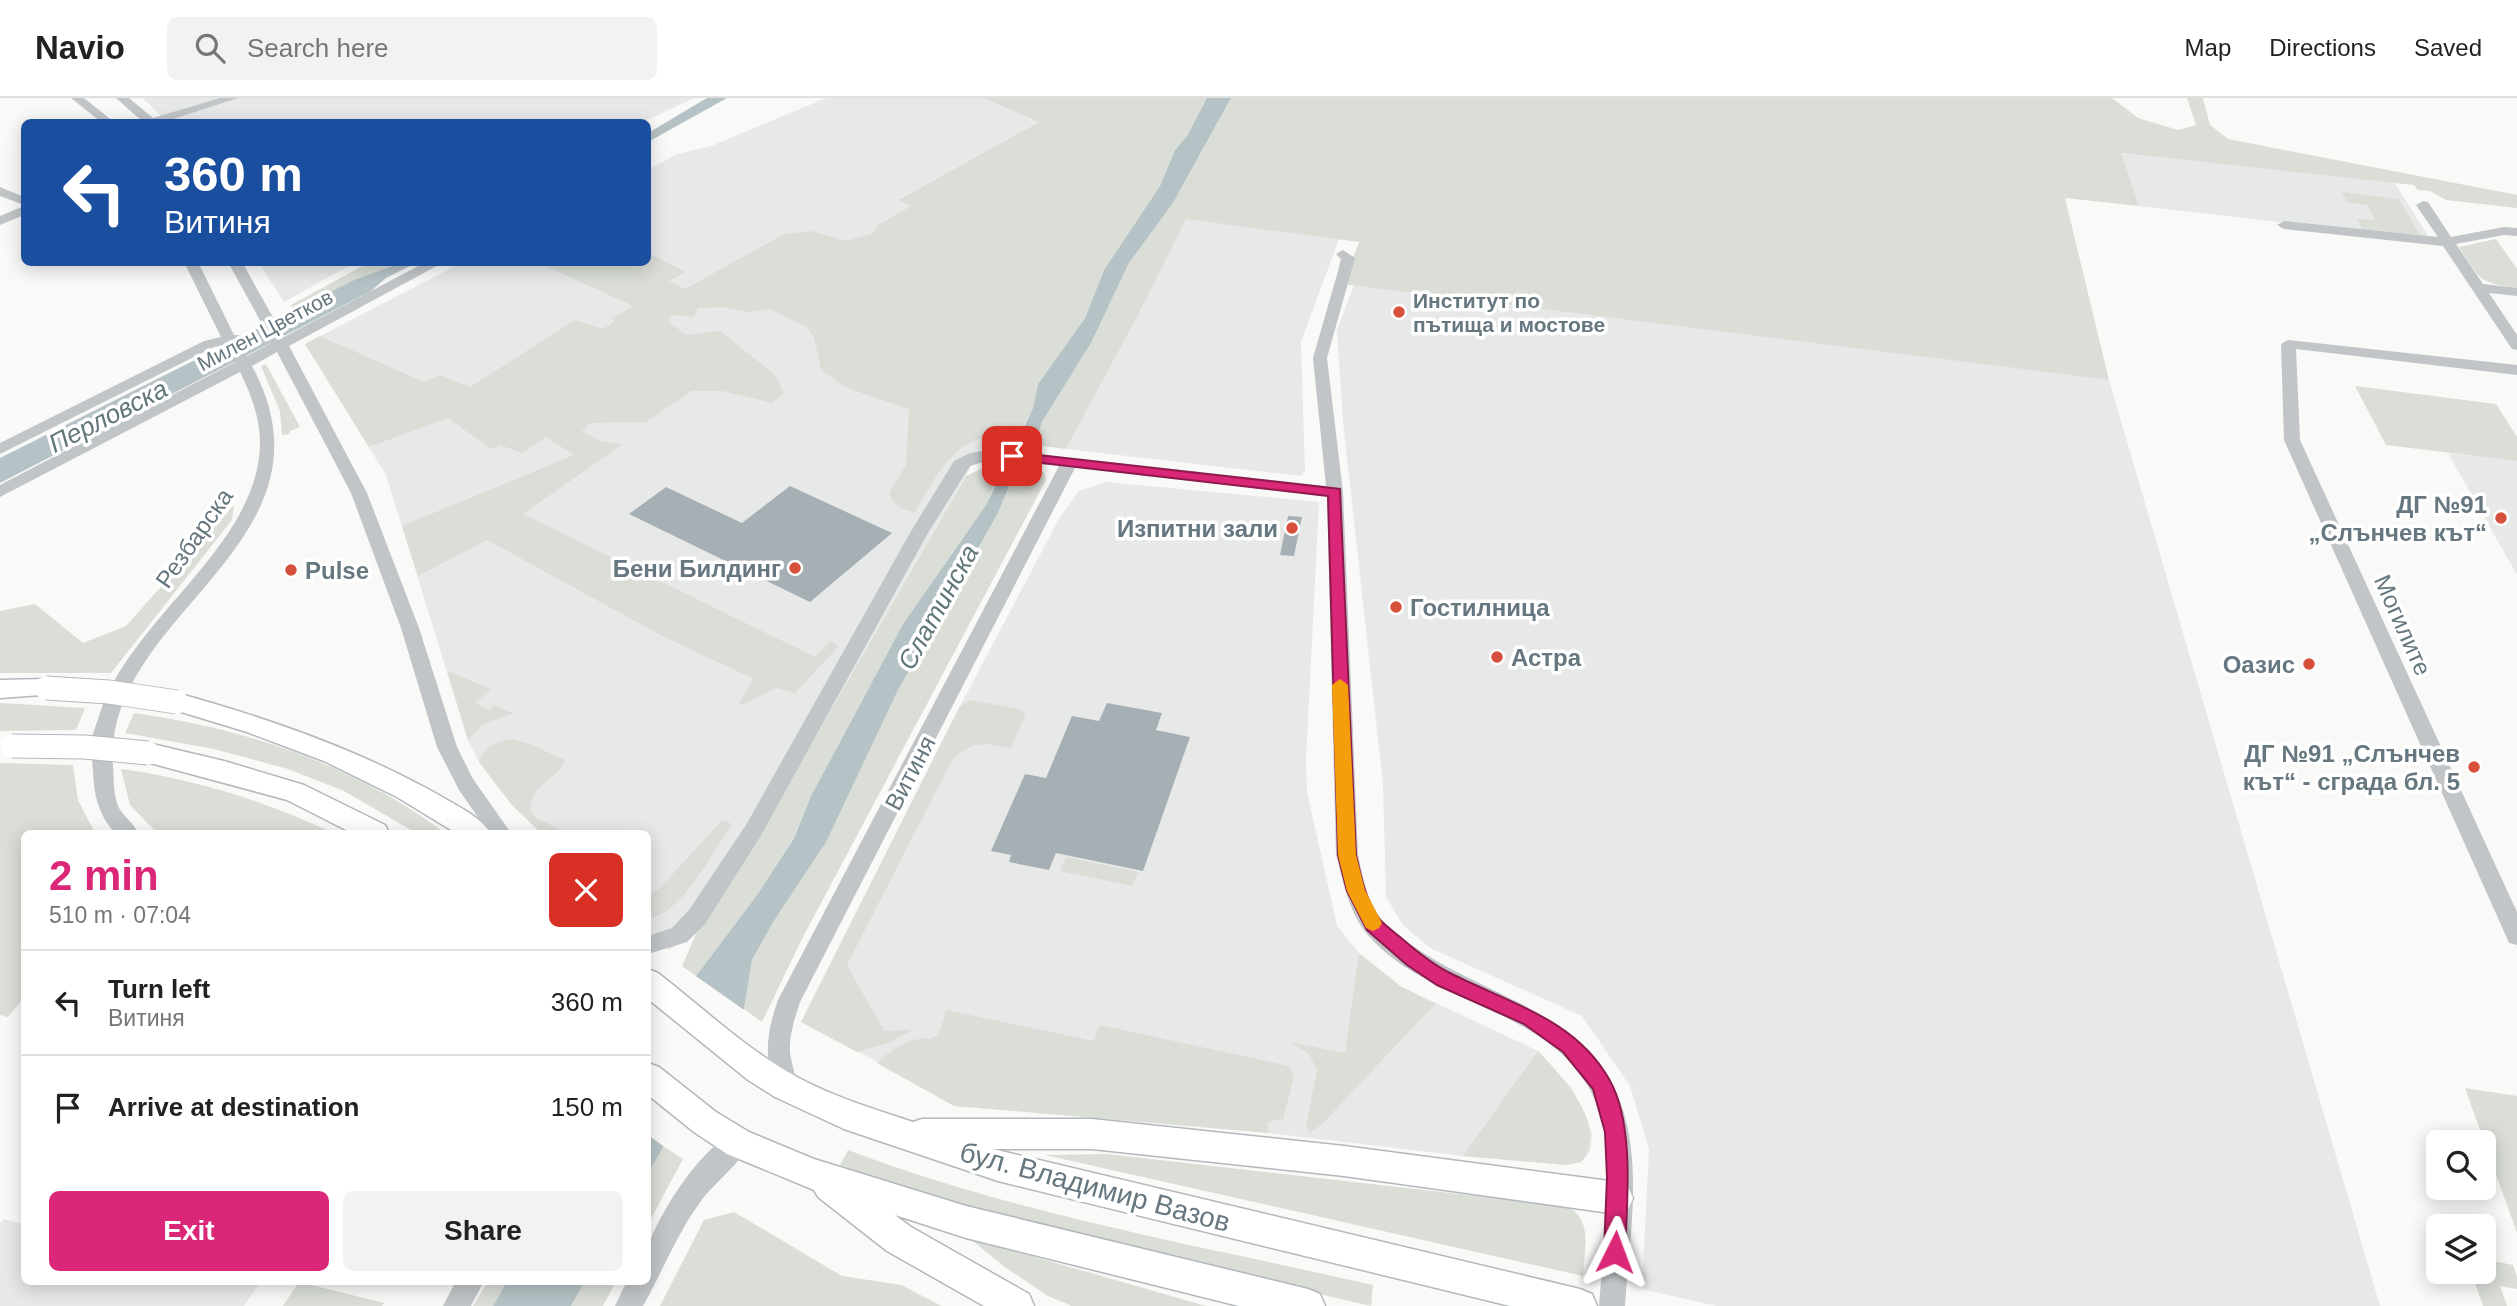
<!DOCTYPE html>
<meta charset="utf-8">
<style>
body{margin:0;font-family:Helvetica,sans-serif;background:#f2f2f2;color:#222;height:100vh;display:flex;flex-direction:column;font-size:26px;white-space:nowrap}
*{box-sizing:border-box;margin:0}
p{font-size:23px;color:#767676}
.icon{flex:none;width:38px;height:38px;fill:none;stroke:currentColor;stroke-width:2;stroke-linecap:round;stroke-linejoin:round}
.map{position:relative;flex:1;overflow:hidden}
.side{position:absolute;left:21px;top:732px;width:630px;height:455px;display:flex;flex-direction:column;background:#fff;border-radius:10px;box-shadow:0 4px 18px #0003}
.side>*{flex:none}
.guide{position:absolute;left:21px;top:21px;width:630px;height:147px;border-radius:10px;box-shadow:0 4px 18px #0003;background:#1a4fa0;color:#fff;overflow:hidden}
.fabs{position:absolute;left:2426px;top:1032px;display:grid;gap:14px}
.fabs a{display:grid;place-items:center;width:70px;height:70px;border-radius:10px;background:#fff;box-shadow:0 4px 18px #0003;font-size:35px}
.pin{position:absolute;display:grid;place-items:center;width:60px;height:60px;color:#fff;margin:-30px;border-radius:14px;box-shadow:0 4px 10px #0006}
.me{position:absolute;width:77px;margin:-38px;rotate:3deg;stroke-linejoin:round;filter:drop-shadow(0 0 5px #0008)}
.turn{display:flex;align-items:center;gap:24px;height:147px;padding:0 28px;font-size:32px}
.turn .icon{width:91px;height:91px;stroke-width:2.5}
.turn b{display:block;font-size:49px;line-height:60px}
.round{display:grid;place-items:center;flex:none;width:74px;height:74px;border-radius:10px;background:#f2f2f2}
.overview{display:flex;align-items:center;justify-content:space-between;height:119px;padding:0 28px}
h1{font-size:42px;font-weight:600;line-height:52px;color:#db2777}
.button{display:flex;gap:14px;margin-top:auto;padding:14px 28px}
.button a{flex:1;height:80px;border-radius:10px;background:#db2777;color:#fff;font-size:28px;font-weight:600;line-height:80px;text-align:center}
.button a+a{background:#f2f2f2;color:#222}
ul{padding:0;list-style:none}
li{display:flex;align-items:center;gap:21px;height:105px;padding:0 28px;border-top:2px solid #e0e0e0}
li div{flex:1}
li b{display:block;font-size:26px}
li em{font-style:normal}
header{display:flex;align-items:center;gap:42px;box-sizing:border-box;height:98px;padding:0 35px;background:#fff;border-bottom:2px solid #e0e0e0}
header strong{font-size:33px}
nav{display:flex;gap:38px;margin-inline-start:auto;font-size:24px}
.search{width:490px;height:63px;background:#f2f2f2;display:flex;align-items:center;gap:18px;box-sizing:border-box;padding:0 24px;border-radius:10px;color:#767676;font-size:26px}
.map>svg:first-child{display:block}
</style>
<header>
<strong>Navio</strong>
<div class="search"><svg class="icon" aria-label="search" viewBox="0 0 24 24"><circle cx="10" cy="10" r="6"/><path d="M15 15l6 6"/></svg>Search here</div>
<nav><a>Map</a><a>Directions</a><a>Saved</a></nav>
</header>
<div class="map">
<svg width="2517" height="1208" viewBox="0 0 2517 1208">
<rect width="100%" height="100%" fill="#f9f9f7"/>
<!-- built -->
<g fill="#e7e9e8">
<polygon points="142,0 694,0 643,24 168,24"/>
<polygon points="826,0 983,0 1039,24 899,101 912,107 1006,308 754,745 696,836 669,852 648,833 648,735 541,735 512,707 479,664 468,642 386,377 305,246 461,165 648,164 648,72 677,56 711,48"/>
<polygon points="2120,55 2394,84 2430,141 2139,108"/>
<polygon points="1186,120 1339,141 1301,244 1305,373 1301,378 1066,351 1136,221"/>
<polygon points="259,165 354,165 284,204"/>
<polygon points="1354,187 2109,282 2380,1208 1716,1208 1642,1191 1649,1051 1630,988 1582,918 1430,850 1403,827 1386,799 1383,686 1343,324 1337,232"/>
<polygon points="2448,355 2517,363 2517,477"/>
<polygon points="1106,384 1319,404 1306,662 1307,694 1337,828 1359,855 1400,888 1538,953 1572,990 1592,1036 1590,1054 1581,1064 1566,1067 1463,1058 1174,1024 954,1008 907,979 801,924 960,608 1060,419 1079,393"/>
<polygon points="3,1121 24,1126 24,1183 261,1183 244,1208 0,1208 0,1126"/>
</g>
<!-- green -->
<g fill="#daded7">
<path d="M983,0H1207L1187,38L1175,52L1160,88L1104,172L1085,220L1038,286L1033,310L1014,345C1006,344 994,339 987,340C950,344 932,387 915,414C901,411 894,408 889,395L906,367L909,311L847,290L821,272L814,239L806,228L769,211L747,214L723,209L698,210L694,219L672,217L668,223L686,237L720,233L774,276L784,295L772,305L722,293H692L646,324L590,325L582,333L600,343L623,346L523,416L815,559L830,543L839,548L795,595L775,590L743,607L739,605L754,581L664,539L487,442L418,478L402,428L574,357L546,339L522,355L500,347L491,351L448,320L369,349L305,246L320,238L424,284L440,277L470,289L575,222L603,231L615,223L611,221L633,208L539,165L648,164V155L686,174L669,183L685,191L784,136L811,133L847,143L874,135L876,128L911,108L898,102L1039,24Z"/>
<polygon points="1231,0 2112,0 2138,20 2178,32 2196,27 2187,0 2203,0 2210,27 2228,41 2517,97 2517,110 2446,102 2430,93 2418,92 2414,87 2121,55 2139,108 2065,100 2109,282 1343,186 1359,144 1186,121 1136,221 1066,351 1035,347 1042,324 1091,245 1129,165 1173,105"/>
<polygon points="2342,94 2399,101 2420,137 2362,131 2357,121 2376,122 2367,107 2347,104"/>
<path d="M2496,141L2517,171V190C2477,185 2480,180 2459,149Z"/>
<polygon points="368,165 400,165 354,182 293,213 291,207"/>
<polygon points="266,266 300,329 290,333 289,336 282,337 280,313 261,268"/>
<polygon points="2355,288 2496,306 2517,339 2517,363 2386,347"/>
<polygon points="987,368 1002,370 986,407 903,526 811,698 794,739 757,797 696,878 682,868 696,836 754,745 966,378"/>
<polygon points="1017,371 1044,374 1046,382 803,839 762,924 744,911 752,862 897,594 998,415"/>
<polygon points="234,407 232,422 111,575 0,575 0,513 35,506 83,545 126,528"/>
<polygon points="447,573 491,591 475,605 489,612 494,607 513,615 482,627 468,642"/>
<path d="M970,602L1020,611L1026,616L1011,650C982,645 975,642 952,662L847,867L884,933L912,932L889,945L857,954L801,924L960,608Z"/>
<polygon points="0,605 85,610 76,632 0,633"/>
<path d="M134,615C247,631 353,666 445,735H416L344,693L288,671L214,651L125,635Z"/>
<path d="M512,641L530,646L565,662C556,685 535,680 530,711L536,720L567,735H541L512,707L479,664C485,648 496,643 512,641Z"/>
<polygon points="0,665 73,667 78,702 95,735 24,735 24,900 8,919 0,917"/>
<path d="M121,671C195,681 265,703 333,735H157L130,707Z"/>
<path d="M722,722L732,726C712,755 683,815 648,821V797L660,790Z"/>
<polygon points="1066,759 1138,774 1132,788 1060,773"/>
<polygon points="1359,855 1400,888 1435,906 1322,1026 1310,1035 1306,1027 1317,972 1309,956 1290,944 1345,955"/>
<path d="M946,912L1094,943L1100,927L1289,968L1294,979L1283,1021L1267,1024L1269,1035L954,1008L877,965C891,952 911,938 930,941L939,936Z"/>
<path d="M1538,953C1562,979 1611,1029 1581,1064L1566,1067L1463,1058Z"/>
<polygon points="2465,990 2517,998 2517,1135"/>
<polygon points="663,1048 683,1061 648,1126 648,1075"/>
<path d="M848,1052C1016,1116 1197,1147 1373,1187L1371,1208C1193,1166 1011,1132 840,1067Z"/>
<path d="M1107,1056L1566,1108C1594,1121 1584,1152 1583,1178L1045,1057Z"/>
<polygon points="734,1114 842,1178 901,1187 942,1208 660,1208 704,1122"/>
<polygon points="969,1140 1206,1208 1072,1208 1048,1198 1005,1169"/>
<polygon points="2483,1161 2513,1167 2517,1179 2517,1191 2500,1188 2507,1208 2483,1208 2471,1174 2483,1174"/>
<polygon points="488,1183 507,1183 493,1208 473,1208"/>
<polygon points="585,1183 616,1183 603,1208 571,1208"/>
<polygon points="299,1184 384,1205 382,1208 283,1208"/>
</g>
<!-- water -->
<g fill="#b6c3c6">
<polygon points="707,0 727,0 648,44 648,35"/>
<polygon points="1207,0 1231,0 1173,105 1129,165 1091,245 1042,324 1035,347 1015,374 998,415 897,594 826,744 773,824 752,862 744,911 648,1075 648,954 696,878 757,797 794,740 811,698 903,526 986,407 1033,310 1038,286 1085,220 1104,172 1160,88 1175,52 1187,38"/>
<polygon points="400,165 416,165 386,180 371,193 0,385 0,360 354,182"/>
<polygon points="507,1183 585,1183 571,1208 493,1208"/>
</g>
<!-- pier -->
<polygon fill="#f9f9f7" points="693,876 747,914 666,1050 648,1037 648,947"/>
<!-- building -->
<g fill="#a6afb4">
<polygon points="790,388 892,435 810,504 629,416 666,389 742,425"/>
<polygon points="1288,418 1302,419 1294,458 1280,457"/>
<polygon points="1107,605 1162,615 1156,632 1190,639 1143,773 1056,755 1049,772 1009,764 1011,757 991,753 1025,676 1046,680 1072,618 1099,623"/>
</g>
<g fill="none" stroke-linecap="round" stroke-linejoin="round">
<!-- major casing -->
<g stroke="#b2b8bb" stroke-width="3">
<g id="major">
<polygon points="46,581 55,584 58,590 55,596 0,600 0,582"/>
<path d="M177,595C270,621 360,652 444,700C459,709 482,720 490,735H456L397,699L324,663L247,634L168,610L165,604L168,598Z"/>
<polygon points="148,645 224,663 304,687 385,727 389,735 352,735 287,702 139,662 135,655 139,648"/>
<path d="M648,871L658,875C703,910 747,952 797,979C834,999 874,1011 913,1024L922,1021H1092L1344,1048L1617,1084L1628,1089L1633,1100L1628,1111L1617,1116L1344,1078L1092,1051H993L1580,1191L1592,1196L1597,1208H1510L998,1083L844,1031L775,999L748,982L648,901Z"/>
<polygon points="648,965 659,969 716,1014 749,1034 814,1061 966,1108 1308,1191 1320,1196 1325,1208 1239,1208 966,1140 895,1117 911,1129 1029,1196 1034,1208 984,1208 887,1153 818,1099 814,1092 727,1056 694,1034 648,997"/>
</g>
</g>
<!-- minor -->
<g fill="#c1c5c8" fill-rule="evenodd">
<polygon points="71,0 84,0 114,24 101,24"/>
<polygon points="116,0 129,0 153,20 220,0 238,0 164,24 143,24"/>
<polygon points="0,89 24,99 24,107 0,98"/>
<polygon points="2423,103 2428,104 2451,139 2504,129 2517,130 2517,138 2504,137 2456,146 2483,186 2517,190 2517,198 2489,195 2517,237 2517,252 2512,251 2443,148 2284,131 2277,127 2284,123 2438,139 2416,107"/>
<polygon points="24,108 24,117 0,127 0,118"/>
<path d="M1343,152L1355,160L1327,260L1343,394L1358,757C1363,779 1367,804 1382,822C1392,834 1406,843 1419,852C1490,900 1590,916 1621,1006C1643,1069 1629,1143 1625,1208H1599C1603,1148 1619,1065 1597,1007C1560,909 1429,910 1367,836C1349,814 1343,784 1336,757L1327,398L1075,370L800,904C795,920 789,936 790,954C791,968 800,984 794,997L786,1000L778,997C763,964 766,935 778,902L1059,368L993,361L970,368L928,435L760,739L705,826L687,844L648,856V838L672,830L689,812L746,727L910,435L954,363L970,355L993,351L1326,388L1313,260L1338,173L1341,161L1336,156Z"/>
<path d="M184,164H198L234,237H268L228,164H242L284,239L426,164H444L289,248L367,395L419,530L457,649L473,681L511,735H489L459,692L437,649L401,530L351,395L277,254L252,268C348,446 102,515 113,668C114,681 113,698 119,710C124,719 134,725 138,735H115C98,716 94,697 93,672C92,663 91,654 91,645C92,636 97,625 100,615C131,520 259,448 260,345C260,320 251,296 240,274L0,399V387L235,264L225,247L214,249L0,356V345L204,243L221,239ZM239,245H271L247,258Z"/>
<polygon points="2288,242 2517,267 2517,277 2296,251 2300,342 2517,814 2517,847 2509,845 2506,838 2284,342 2281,246"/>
<path d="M738,1033L747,1037L750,1045C743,1063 714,1085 701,1103C679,1132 661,1176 643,1208H615L627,1183H648C648,1172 645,1156 649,1145C663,1110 702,1047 738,1033Z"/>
<polygon points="456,1183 484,1183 471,1208 443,1208"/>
</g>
<!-- major -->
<use href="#major" fill="#fff" fill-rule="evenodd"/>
<!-- major-bridge casing -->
<g stroke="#b2b8bb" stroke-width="25" stroke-linecap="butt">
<g id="major-bridge">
<polyline points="46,590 109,594 177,604"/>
<polyline points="12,648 85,649 148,655"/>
</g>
</g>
<!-- major-bridge -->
<use href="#major-bridge" stroke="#fff" stroke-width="23"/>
</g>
<!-- route -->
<path fill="#db2777" stroke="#8e194d" stroke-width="2" d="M1012,354L1340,391L1356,757C1361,779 1366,804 1380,822C1386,828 1394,834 1400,839C1416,853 1433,867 1452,876C1509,905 1575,921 1609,981C1635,1026 1627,1103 1625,1154L1622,1162L1615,1165L1607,1162L1604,1154L1607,1079L1605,1034L1593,991L1563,954L1524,926L1437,887L1407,867L1367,832L1347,793L1338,757L1328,398L1007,361L1005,358Z"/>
<!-- slow -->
<polygon fill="#f59e0b" points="1340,581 1348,587 1356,757 1365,792 1382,825 1379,830 1373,833 1366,830 1347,793 1338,757 1332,587"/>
<!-- markers -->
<g fill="#d6503b" stroke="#fff" stroke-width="2.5">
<circle cx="1399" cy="214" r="7"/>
<circle cx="2501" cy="420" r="7"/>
<circle cx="1292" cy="430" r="7"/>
<circle cx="795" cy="470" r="7"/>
<circle cx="291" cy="472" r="7"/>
<circle cx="1396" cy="509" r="7"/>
<circle cx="1497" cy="559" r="7"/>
<circle cx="2309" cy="566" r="7"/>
<circle cx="2474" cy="669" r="7"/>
</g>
<g text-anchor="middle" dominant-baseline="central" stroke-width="7" stroke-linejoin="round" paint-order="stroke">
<!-- far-poi labels -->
<g font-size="21" font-weight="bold" fill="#667780" stroke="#fff" text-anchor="start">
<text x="1413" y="202">Институт по<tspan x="1413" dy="24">пътища и мостове</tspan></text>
</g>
<!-- far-street labels -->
<g font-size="21" fill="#667780" stroke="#fff">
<text transform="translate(265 232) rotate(-28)">Милен Цветков</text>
</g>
<!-- poi labels -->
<g font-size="24" font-weight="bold" fill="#667780" stroke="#fff" text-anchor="end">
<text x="2487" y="406">ДГ №91<tspan x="2487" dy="28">„Слънчев кът“</tspan></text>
<text x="1278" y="430">Изпитни зали</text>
<text x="781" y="470">Бени Билдинг</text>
<text x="305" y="472" text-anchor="start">Pulse</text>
<text x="1410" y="509" text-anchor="start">Гостилница</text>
<text x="1511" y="559" text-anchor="start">Астра</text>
<text x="2295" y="566">Оазис</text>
<text x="2460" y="655">ДГ №91 „Слънчев<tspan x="2460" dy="28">кът“ - сграда бл. 5</tspan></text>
</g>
<!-- street labels -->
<g font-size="24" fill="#667780" stroke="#fff">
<text transform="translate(194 440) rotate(-55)">Резбарска</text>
<text transform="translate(2403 527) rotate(66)">Могилите</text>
<text transform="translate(910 675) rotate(-62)">Витиня</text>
</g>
<!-- water labels -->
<g font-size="26" font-style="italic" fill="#617679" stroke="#fff">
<text transform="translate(108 318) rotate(-27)">Перловска</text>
<text transform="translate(938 509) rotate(-61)">Слатинска</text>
</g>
<!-- near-street labels -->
<g font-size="28" fill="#667780" stroke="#fff">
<text transform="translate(1095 1089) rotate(15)">бул. Владимир Вазов</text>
</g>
</g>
</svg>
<div class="fabs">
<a><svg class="icon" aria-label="search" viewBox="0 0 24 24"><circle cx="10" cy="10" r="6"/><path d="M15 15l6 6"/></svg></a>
<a><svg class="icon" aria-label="layers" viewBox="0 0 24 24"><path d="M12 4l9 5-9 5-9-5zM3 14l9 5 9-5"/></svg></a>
</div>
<div class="pin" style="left:1012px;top:358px;background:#d93025"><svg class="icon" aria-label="arrive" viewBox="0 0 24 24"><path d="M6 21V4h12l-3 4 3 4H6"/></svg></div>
<svg class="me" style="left:1615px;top:1154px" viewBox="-20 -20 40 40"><path d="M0-17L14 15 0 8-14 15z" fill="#db2777" stroke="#fff" stroke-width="4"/></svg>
<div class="guide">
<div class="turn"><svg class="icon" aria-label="left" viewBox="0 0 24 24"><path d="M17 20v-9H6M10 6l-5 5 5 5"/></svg><div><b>360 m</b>Витиня</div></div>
</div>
<section class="side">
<div class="overview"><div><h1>2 min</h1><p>510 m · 07:04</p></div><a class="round" style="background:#d93025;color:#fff"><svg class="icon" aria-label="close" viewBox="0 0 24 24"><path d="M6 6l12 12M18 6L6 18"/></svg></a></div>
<ul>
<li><svg class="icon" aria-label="left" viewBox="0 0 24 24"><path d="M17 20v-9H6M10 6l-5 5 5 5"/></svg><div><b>Turn left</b><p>Витиня</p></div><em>360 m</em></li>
<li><svg class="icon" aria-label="arrive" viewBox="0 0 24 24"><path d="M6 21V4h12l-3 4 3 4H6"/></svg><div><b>Arrive at destination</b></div><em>150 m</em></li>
</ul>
<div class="button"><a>Exit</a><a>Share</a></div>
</section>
</div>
